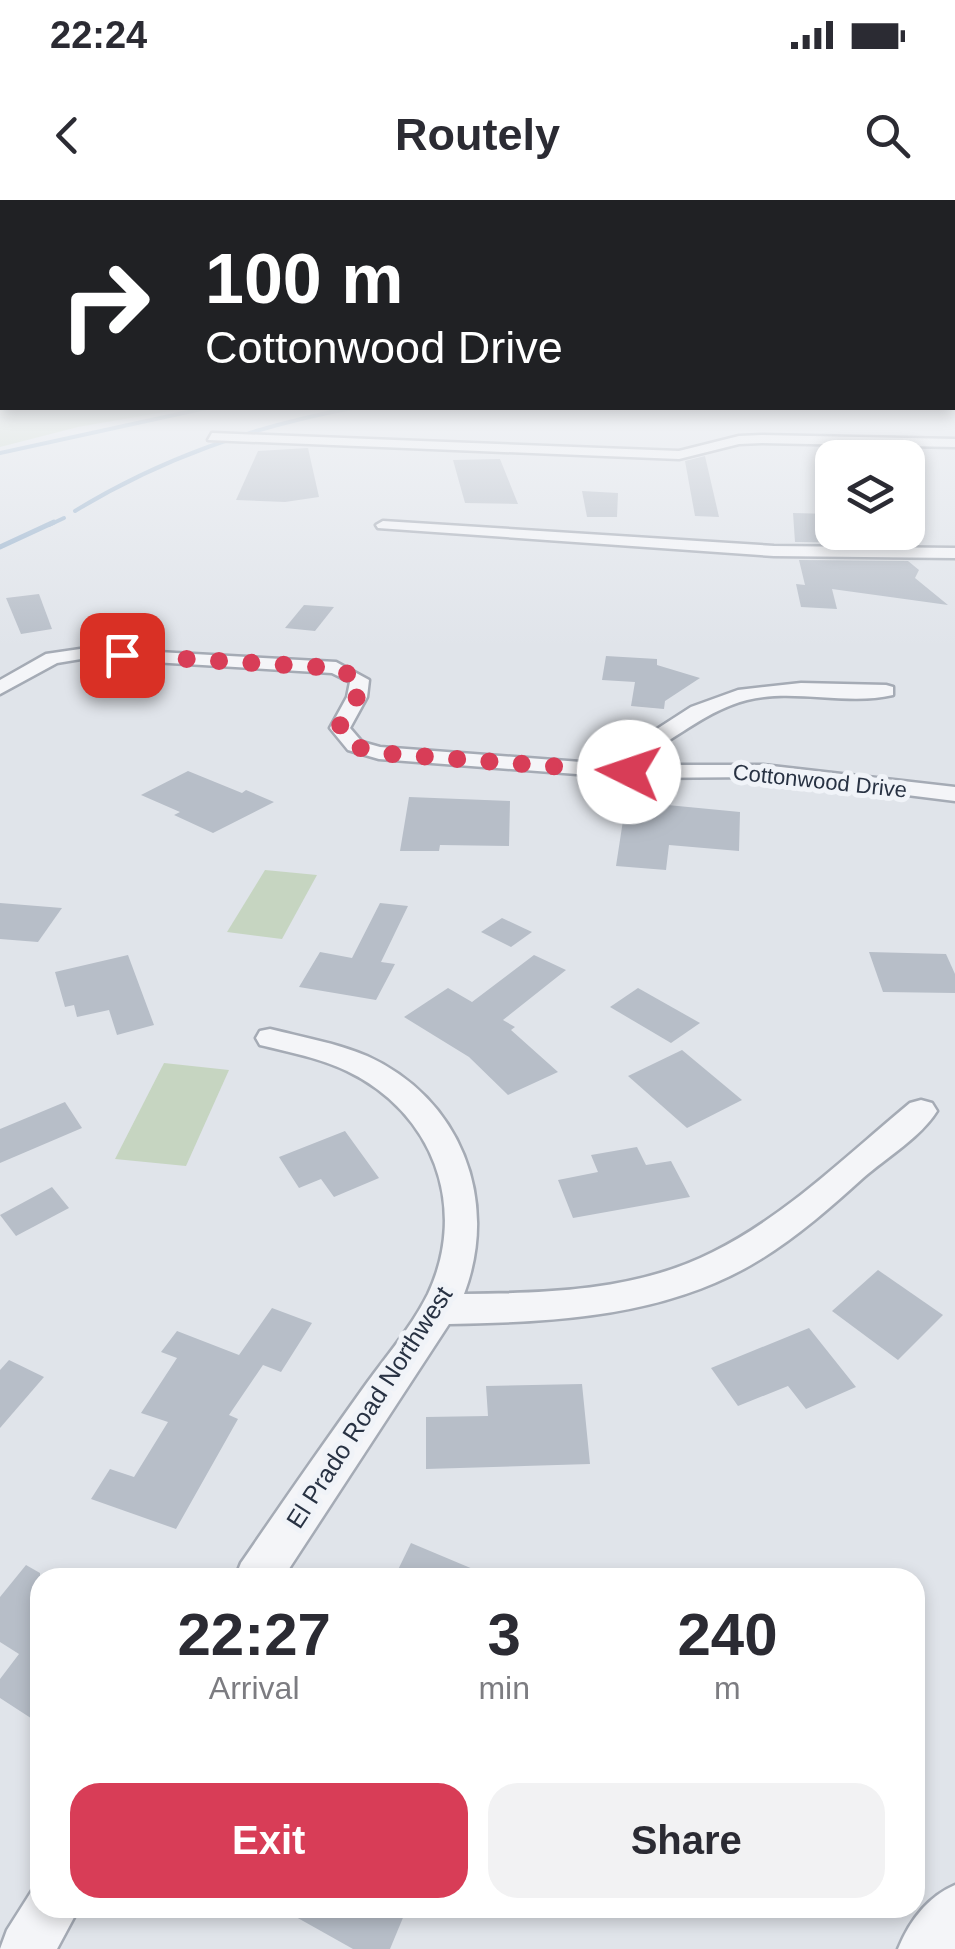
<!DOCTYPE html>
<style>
body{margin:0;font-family:Helvetica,sans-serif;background:#f2f2f3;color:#2b2b33;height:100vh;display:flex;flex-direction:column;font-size:38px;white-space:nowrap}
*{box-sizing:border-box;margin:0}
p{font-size:32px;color:#7c7c81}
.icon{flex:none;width:55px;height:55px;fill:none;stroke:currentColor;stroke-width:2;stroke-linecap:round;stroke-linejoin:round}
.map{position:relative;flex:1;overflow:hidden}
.sheet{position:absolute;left:30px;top:1368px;width:895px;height:350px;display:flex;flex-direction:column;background:#fff;border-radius:30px;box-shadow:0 5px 15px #0003}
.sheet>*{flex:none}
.top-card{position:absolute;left:0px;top:0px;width:955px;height:210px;box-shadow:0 5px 15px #0003;background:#202124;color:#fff;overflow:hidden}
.tools{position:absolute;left:815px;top:240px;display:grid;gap:20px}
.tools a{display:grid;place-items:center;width:110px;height:110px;border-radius:20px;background:#fff;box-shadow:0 5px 15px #0003;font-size:50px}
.pin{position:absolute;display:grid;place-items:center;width:85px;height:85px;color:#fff;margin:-42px;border-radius:20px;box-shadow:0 5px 15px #0006}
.me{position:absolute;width:110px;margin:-55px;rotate:274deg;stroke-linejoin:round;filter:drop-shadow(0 0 8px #0008)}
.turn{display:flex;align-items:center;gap:35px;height:210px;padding:0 40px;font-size:45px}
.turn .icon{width:130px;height:130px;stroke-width:2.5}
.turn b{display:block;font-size:70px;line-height:85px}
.eta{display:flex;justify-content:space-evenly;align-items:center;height:170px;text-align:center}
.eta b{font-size:60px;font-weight:800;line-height:70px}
.button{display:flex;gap:20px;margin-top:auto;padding:20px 40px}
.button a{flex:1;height:115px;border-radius:30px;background:#d83d57;color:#fff;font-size:40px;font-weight:800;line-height:115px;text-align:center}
.button a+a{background:#f2f2f3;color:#2b2b33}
.status{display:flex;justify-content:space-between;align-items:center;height:70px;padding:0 50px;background:#fff;direction:ltr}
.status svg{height:28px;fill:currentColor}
header{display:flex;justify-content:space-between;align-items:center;height:130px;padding:0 40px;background:#fff;font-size:45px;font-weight:800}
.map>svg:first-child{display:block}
</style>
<div class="status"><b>22:24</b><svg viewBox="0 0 49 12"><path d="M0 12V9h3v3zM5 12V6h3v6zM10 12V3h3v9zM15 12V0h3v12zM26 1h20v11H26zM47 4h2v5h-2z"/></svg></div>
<header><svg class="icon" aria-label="back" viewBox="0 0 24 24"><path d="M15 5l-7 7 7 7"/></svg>Routely<svg class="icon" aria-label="search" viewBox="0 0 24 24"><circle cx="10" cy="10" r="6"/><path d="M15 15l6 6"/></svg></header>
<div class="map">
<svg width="955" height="1749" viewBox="0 0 955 1749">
<rect width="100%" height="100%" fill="#e0e4ea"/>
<!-- green -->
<g fill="#c6d5c1">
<polygon points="0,203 2,208 187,208 78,227 0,247"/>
<polygon points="265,670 317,675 282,739 227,732"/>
<polygon points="164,863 229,870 186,966 115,959"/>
</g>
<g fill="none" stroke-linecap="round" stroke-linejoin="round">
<!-- stream-far1 -->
<g stroke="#99b3cd" stroke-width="4">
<polyline points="0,253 206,208"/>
<path d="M75,311C162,258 252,227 352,208"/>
<polyline points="49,325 64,318"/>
</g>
<!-- stream -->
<polyline stroke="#99b3cd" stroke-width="5" points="0,347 54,322"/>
</g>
<!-- building -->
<g fill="#b7bec8">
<polygon points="308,248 319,297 285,302 236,300 258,251"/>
<polygon points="705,256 719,317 695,316 685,261"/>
<polygon points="500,259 518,304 465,303 453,260"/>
<polygon points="582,291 618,293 617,317 587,317"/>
<polygon points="793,313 832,314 832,332 873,333 886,343 795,342"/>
<polygon points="799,360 908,361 919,370 915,378 948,405 832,389 837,409 801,407 796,384 805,385"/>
<polygon points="39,394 52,429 21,434 6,398"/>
<polygon points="304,405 334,407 315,431 285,428"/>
<polygon points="606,456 657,459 657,465 700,478 665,501 664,509 631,506 635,482 602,480"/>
<polygon points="188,571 242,593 246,590 274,602 213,633 174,615 180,612 141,595"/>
<polygon points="409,597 510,601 509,646 440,645 439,651 400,651"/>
<polygon points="626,601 740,612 739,651 669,645 666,670 616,666"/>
<polygon points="0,703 62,708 38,742 0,739"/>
<polygon points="380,703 408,706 381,762 395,764 376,800 299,787 320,752 352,758"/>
<polygon points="502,718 532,732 511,747 481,732"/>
<polygon points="869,752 946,754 955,774 955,793 883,792"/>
<polygon points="128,755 154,825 117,835 109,810 77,817 74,805 65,807 55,772"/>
<polygon points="534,755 566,770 503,820 515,827 511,830 558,872 508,895 469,857 404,817 448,788 472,802"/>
<polygon points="638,788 700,823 671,843 610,807"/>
<polygon points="682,850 742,900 687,928 628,876"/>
<polygon points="65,902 82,928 0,963 0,929"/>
<polygon points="345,931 379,978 334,997 321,979 299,988 279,957"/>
<polygon points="637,947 646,965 671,961 690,997 573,1018 558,980 598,972 591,955"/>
<polygon points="52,987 69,1008 16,1036 0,1015"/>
<polygon points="878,1070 943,1115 898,1160 832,1111"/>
<polygon points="272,1108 312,1123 281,1172 263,1165 229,1215 238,1219 176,1329 91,1299 110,1269 134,1277 168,1222 141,1213 177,1158 161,1152 177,1131 239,1155"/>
<polygon points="809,1128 856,1187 806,1209 788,1186 738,1206 711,1168"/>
<polygon points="9,1160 44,1177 0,1228 0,1170"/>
<polygon points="582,1184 590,1264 426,1269 426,1217 488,1216 486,1186"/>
<polygon points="411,1343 492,1377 492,1378 394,1378"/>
<polygon points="26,1365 40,1373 40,1524 0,1498 0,1479 19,1454 0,1442 0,1397"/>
<polygon points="280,1708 407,1708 390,1749 353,1749"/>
</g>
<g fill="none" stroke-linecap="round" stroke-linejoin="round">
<!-- minor casing -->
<g stroke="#a5abb5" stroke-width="5">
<g id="minor">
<polygon points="212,233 679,251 739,236 762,235 955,239 955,247 762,243 739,244 679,259 208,240"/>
<polygon points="383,321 774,346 955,348 955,358 774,356 378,328 376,325"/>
<path d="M87,448L336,462L369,480L367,497L350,528L362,542L380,547L621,565L629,547L691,507L738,490L801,483L886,485L893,487V495C846,506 794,488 747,500C708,510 680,536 645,554L642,565H763L955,587V601L763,577L629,578L379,559L348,550L330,528L347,497L350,482L332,473L87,458L57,463L0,494V480L46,454Z"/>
<path d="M270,829C302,837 336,843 367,856C460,898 500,999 464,1094C547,1093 637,1091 713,1052C787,1015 847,955 910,903L921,900L932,903L937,911C921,937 886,958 863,978C831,1007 798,1036 761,1059C668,1117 555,1122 449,1124L283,1378H235L241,1363C280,1306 319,1250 359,1194C382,1161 410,1130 428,1094C469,1007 433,912 347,871C320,858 289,852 260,845L256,838L260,831Z"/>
<path d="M955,1685V1749H898C909,1722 927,1697 955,1685Z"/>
<polygon points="40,1686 40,1708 79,1708 57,1749 0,1749 7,1730 33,1689"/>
</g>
</g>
<!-- minor -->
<use href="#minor" fill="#f4f5f8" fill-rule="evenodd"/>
</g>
<!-- sky -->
<linearGradient id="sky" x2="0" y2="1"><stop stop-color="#88b4dd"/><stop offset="0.45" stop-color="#f1f3f6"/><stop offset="1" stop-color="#f1f3f6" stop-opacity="0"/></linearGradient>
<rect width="955" height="448" fill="url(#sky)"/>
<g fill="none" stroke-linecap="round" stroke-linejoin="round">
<!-- route -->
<path stroke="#d83d57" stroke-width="18" stroke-dasharray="0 32.4" d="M122,455L336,468L360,480L357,497L340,524C343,545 361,549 379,553L629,572"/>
</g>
<g text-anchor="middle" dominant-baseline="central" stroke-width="10" stroke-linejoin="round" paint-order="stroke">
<!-- far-street labels -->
<g font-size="22" fill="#283243" stroke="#f0f3f8">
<text transform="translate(820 581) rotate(6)">Cottonwood Drive</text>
</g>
<!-- street labels -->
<g font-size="25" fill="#283243" stroke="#f0f3f8">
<text transform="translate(369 1207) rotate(-57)">El Prado Road Northwest</text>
</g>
</g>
</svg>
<div class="tools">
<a><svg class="icon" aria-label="layers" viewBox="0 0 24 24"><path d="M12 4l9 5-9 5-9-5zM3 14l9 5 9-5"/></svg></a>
</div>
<div class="pin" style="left:122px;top:455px;background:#d93025"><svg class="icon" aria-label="arrive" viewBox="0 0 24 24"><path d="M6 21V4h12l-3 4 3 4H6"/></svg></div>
<svg class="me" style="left:629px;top:572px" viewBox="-20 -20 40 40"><circle r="19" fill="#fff"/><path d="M0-13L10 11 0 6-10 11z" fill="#d83d57"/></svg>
<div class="top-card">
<div class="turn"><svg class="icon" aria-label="right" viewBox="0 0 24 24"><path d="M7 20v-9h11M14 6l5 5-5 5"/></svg><div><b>100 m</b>Cottonwood Drive</div></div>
</div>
<section class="sheet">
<div class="eta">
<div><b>22:27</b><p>Arrival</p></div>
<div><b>3</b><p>min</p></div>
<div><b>240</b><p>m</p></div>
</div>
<div class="button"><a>Exit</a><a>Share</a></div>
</section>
</div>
